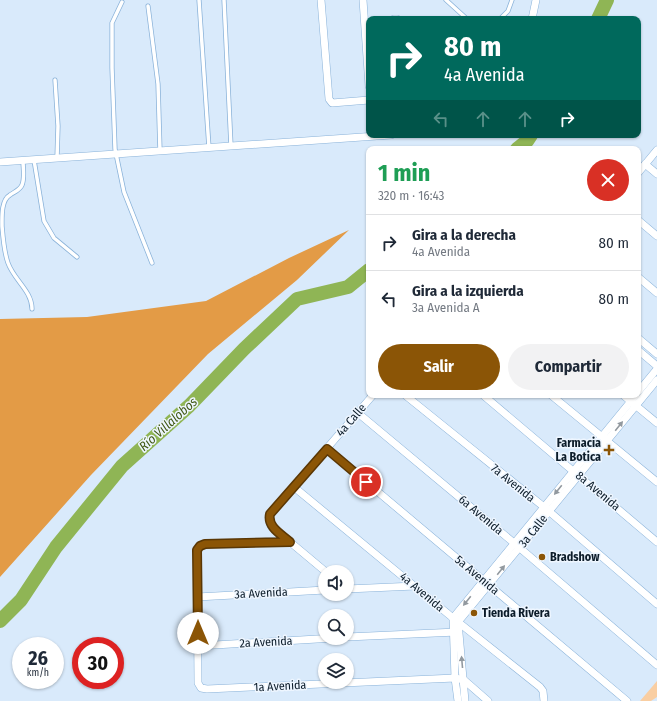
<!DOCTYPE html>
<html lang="es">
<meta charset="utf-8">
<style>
body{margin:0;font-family:"Fira Sans Condensed",sans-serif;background:#f2f2f3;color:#1f2937;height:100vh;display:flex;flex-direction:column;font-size:15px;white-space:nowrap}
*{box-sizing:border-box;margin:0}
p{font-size:13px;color:#747a83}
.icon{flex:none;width:22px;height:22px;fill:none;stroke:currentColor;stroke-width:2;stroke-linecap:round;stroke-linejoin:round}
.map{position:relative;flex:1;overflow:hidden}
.side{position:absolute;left:366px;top:146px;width:275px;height:252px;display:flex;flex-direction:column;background:#fff;border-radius:8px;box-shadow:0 1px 3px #0004}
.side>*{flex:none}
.top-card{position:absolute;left:366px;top:16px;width:275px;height:122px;border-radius:8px;box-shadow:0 1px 3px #0004;background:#00695c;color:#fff;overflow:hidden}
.buttons{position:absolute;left:318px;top:565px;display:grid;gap:8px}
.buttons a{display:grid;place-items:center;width:36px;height:36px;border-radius:50%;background:#fff;box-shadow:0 1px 3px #0004;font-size:20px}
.speed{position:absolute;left:12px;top:637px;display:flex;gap:8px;font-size:20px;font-weight:700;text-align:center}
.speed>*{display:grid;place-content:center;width:52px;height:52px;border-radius:50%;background:#fff;box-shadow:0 1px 3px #0004;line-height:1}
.speed small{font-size:10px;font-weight:400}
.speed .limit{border:6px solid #d22;background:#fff;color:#111}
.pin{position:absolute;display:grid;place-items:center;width:34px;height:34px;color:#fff;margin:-17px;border:2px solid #fff;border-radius:50%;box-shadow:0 1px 4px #0007}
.me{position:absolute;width:44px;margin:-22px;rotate:0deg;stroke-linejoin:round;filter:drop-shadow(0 0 3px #0008)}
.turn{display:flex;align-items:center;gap:14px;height:84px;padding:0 12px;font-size:18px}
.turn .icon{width:52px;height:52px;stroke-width:2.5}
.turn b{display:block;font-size:28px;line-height:34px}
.lanes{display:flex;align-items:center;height:38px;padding:0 12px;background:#0003;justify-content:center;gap:20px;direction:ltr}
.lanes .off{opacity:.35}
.round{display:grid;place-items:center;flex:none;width:42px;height:42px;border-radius:21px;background:#f2f2f3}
.headline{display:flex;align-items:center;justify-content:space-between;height:68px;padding:0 12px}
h1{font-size:24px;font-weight:700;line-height:30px;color:#1e9e55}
.primary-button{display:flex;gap:8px;margin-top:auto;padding:8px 12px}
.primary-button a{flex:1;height:46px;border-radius:24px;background:#8b5506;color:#fff;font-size:16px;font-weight:700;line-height:46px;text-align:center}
.primary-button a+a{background:#f2f2f3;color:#1f2937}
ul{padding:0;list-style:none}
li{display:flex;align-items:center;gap:12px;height:56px;padding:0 12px;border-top:1px solid #e0e1e3}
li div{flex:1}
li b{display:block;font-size:15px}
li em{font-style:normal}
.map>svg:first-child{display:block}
</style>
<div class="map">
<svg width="657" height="701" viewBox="0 0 657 701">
<rect width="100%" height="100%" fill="#d9eafb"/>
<!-- green -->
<polygon fill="#f9cea2" points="657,681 657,697 651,701 640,701"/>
<!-- forest -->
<polygon fill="#e39b46" points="349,230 297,280 208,354 91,475 0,577 0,319 87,317 206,301 289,258"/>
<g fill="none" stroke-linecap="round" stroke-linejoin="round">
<!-- river -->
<g stroke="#8fb555" stroke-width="14">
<polyline points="598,19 607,0"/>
<polyline points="517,149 527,141 531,135"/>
<polyline points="0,621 21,600 56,547 122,466 189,406 244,349 297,299 348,287 369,270"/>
</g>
<!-- service casing -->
<g stroke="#89b2d9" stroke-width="5">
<g id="service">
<polyline points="199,0 209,148"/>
<polyline points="224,0 231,146"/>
<polyline points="446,0 467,19"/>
<polyline points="122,2 112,23 112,68 115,149 124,192 152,263"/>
<polyline points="148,6 158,84 160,151"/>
<polyline points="500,19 508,11 512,0"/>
<polyline points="55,80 58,126 57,158"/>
<polyline points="34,160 44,221 54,238 77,257"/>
<path d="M23,161C23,168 25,178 22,185C20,190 14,192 10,195C1,200 2,217 2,226C3,238 4,252 8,263C14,280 32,291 32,309"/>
</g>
</g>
<!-- minor casing -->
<g stroke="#89b2d9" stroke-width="8">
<g id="minor">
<polyline points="321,0 329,99 332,103 369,100"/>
<polyline points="363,0 369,86"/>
<polyline points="394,19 397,19"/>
<polyline points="532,19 536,0"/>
<polyline points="0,162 391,135"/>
<polyline points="645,164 657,174"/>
<polyline points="638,173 657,150"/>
<polyline points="638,220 657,236"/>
<polyline points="638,277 657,293"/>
<polyline points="638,338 657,354"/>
<polyline points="638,350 657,366"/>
<polyline points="638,392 657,369"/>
<polyline points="405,395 544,507 657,604"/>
<polyline points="483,395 657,542"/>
<polyline points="551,395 657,482"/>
<polyline points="623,395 657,423"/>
<polyline points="358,413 514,543 657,665"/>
<polyline points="327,449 627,701"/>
<polyline points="294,487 453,618 540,687 543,691 544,701"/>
<polyline points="290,541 205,544 200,546 197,550 198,683 201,688 207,689 455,678 464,680 488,701"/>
<polyline points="326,572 271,526 269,520 270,514 373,395"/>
<polyline points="347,589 415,586"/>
<polyline points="197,597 325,590"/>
<polyline points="347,637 457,632"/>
<polyline points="198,646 334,638"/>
<polyline points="458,701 455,678 453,618 636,395"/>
<polyline points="465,701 458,622 657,380"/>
</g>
</g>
<!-- service -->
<use href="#service" stroke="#fff" stroke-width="3.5"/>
<!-- minor -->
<use href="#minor" stroke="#fff" stroke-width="7"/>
</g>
<!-- one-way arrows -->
<defs><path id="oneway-solid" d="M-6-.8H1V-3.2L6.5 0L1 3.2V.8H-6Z"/></defs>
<g fill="#92999f">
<use href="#oneway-solid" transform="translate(619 426) rotate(-51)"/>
<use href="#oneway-solid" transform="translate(558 490) rotate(129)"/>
<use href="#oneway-solid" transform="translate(501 570) rotate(-51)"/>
<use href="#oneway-solid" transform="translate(467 601) rotate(129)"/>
<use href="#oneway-solid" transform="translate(462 662) rotate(-95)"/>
</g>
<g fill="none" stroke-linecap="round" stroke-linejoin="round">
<!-- route casing -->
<g stroke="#5a3704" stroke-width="10">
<path id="route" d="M198,633L197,550L200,546L205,544L290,542C281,534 267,527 270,514L327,449L366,482"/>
</g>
<!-- route -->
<use href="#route" stroke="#8b5506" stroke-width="7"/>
</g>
<!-- markers -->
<g fill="#8b5506" stroke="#eef6ff" stroke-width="1.5">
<path d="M607 444h4v4h4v4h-4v4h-4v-4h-4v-4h4z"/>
<circle cx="542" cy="557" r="4"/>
<circle cx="474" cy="613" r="4"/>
</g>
<g text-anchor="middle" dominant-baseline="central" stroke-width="3" stroke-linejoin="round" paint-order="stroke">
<!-- street labels -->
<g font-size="12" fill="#0c1c2a" stroke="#eef6ff">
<text transform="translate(351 420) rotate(-49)">4a Calle</text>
<text transform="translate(513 483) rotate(39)">7a Avenida</text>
<text transform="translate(598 491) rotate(40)">8a Avenida</text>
<text transform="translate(481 515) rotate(40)">6a Avenida</text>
<text transform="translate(533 531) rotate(-51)">3a Calle</text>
<text transform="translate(477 575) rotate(40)">5a Avenida</text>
<text transform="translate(422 592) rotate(40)">4a Avenida</text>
<text transform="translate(261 593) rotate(-3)">3a Avenida</text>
<text transform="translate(266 642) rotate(-3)">2a Avenida</text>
<text transform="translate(280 686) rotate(-3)">1a Avenida</text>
</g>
<!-- poi labels -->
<g font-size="12" font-weight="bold" fill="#0c1c2a" stroke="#eef6ff" text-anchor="start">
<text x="601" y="443" text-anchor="end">Farmacia<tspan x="601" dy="14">La Botica</tspan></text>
<text x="550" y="557">Bradshow</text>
<text x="482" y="613">Tienda Rivera</text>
</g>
<!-- water labels -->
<g font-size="13" font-style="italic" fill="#415915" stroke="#eef6ff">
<text transform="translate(168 424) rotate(-42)">Río Villalobos</text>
</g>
</g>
</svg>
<div class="buttons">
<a><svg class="icon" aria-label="sound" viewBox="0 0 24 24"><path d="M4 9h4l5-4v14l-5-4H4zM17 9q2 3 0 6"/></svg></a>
<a><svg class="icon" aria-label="search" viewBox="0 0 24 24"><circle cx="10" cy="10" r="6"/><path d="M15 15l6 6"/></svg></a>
<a><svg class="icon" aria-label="layers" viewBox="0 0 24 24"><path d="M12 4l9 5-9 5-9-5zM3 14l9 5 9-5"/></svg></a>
</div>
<div class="speed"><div>26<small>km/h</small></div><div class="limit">30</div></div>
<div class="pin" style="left:366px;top:482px;background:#d93025"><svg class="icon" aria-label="arrive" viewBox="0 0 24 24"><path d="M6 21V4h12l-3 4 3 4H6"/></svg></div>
<svg class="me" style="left:198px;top:633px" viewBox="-20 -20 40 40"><circle r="19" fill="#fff"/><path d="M0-13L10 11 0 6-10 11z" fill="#8b5506"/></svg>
<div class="top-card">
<div class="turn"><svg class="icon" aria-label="right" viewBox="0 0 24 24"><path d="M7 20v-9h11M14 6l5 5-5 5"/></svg><div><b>80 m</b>4a Avenida</div></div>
<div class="lanes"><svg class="icon off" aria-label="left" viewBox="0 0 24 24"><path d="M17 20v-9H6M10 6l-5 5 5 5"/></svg><svg class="icon off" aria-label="ahead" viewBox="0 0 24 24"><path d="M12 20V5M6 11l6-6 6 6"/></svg><svg class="icon off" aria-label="ahead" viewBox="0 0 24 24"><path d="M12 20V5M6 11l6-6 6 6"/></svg><svg class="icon" aria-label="right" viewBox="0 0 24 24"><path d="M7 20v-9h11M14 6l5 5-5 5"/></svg></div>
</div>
<section class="side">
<div class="headline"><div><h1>1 min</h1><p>320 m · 16:43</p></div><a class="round" style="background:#d93025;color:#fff"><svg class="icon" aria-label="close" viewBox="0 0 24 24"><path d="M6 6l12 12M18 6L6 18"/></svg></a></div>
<ul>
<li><svg class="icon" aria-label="right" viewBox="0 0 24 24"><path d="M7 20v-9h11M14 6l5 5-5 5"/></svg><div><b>Gira a la derecha</b><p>4a Avenida</p></div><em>80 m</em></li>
<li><svg class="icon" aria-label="left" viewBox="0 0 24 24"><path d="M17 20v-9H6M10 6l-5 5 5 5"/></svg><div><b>Gira a la izquierda</b><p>3a Avenida A</p></div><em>80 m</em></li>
</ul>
<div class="primary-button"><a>Salir</a><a>Compartir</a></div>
</section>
</div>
